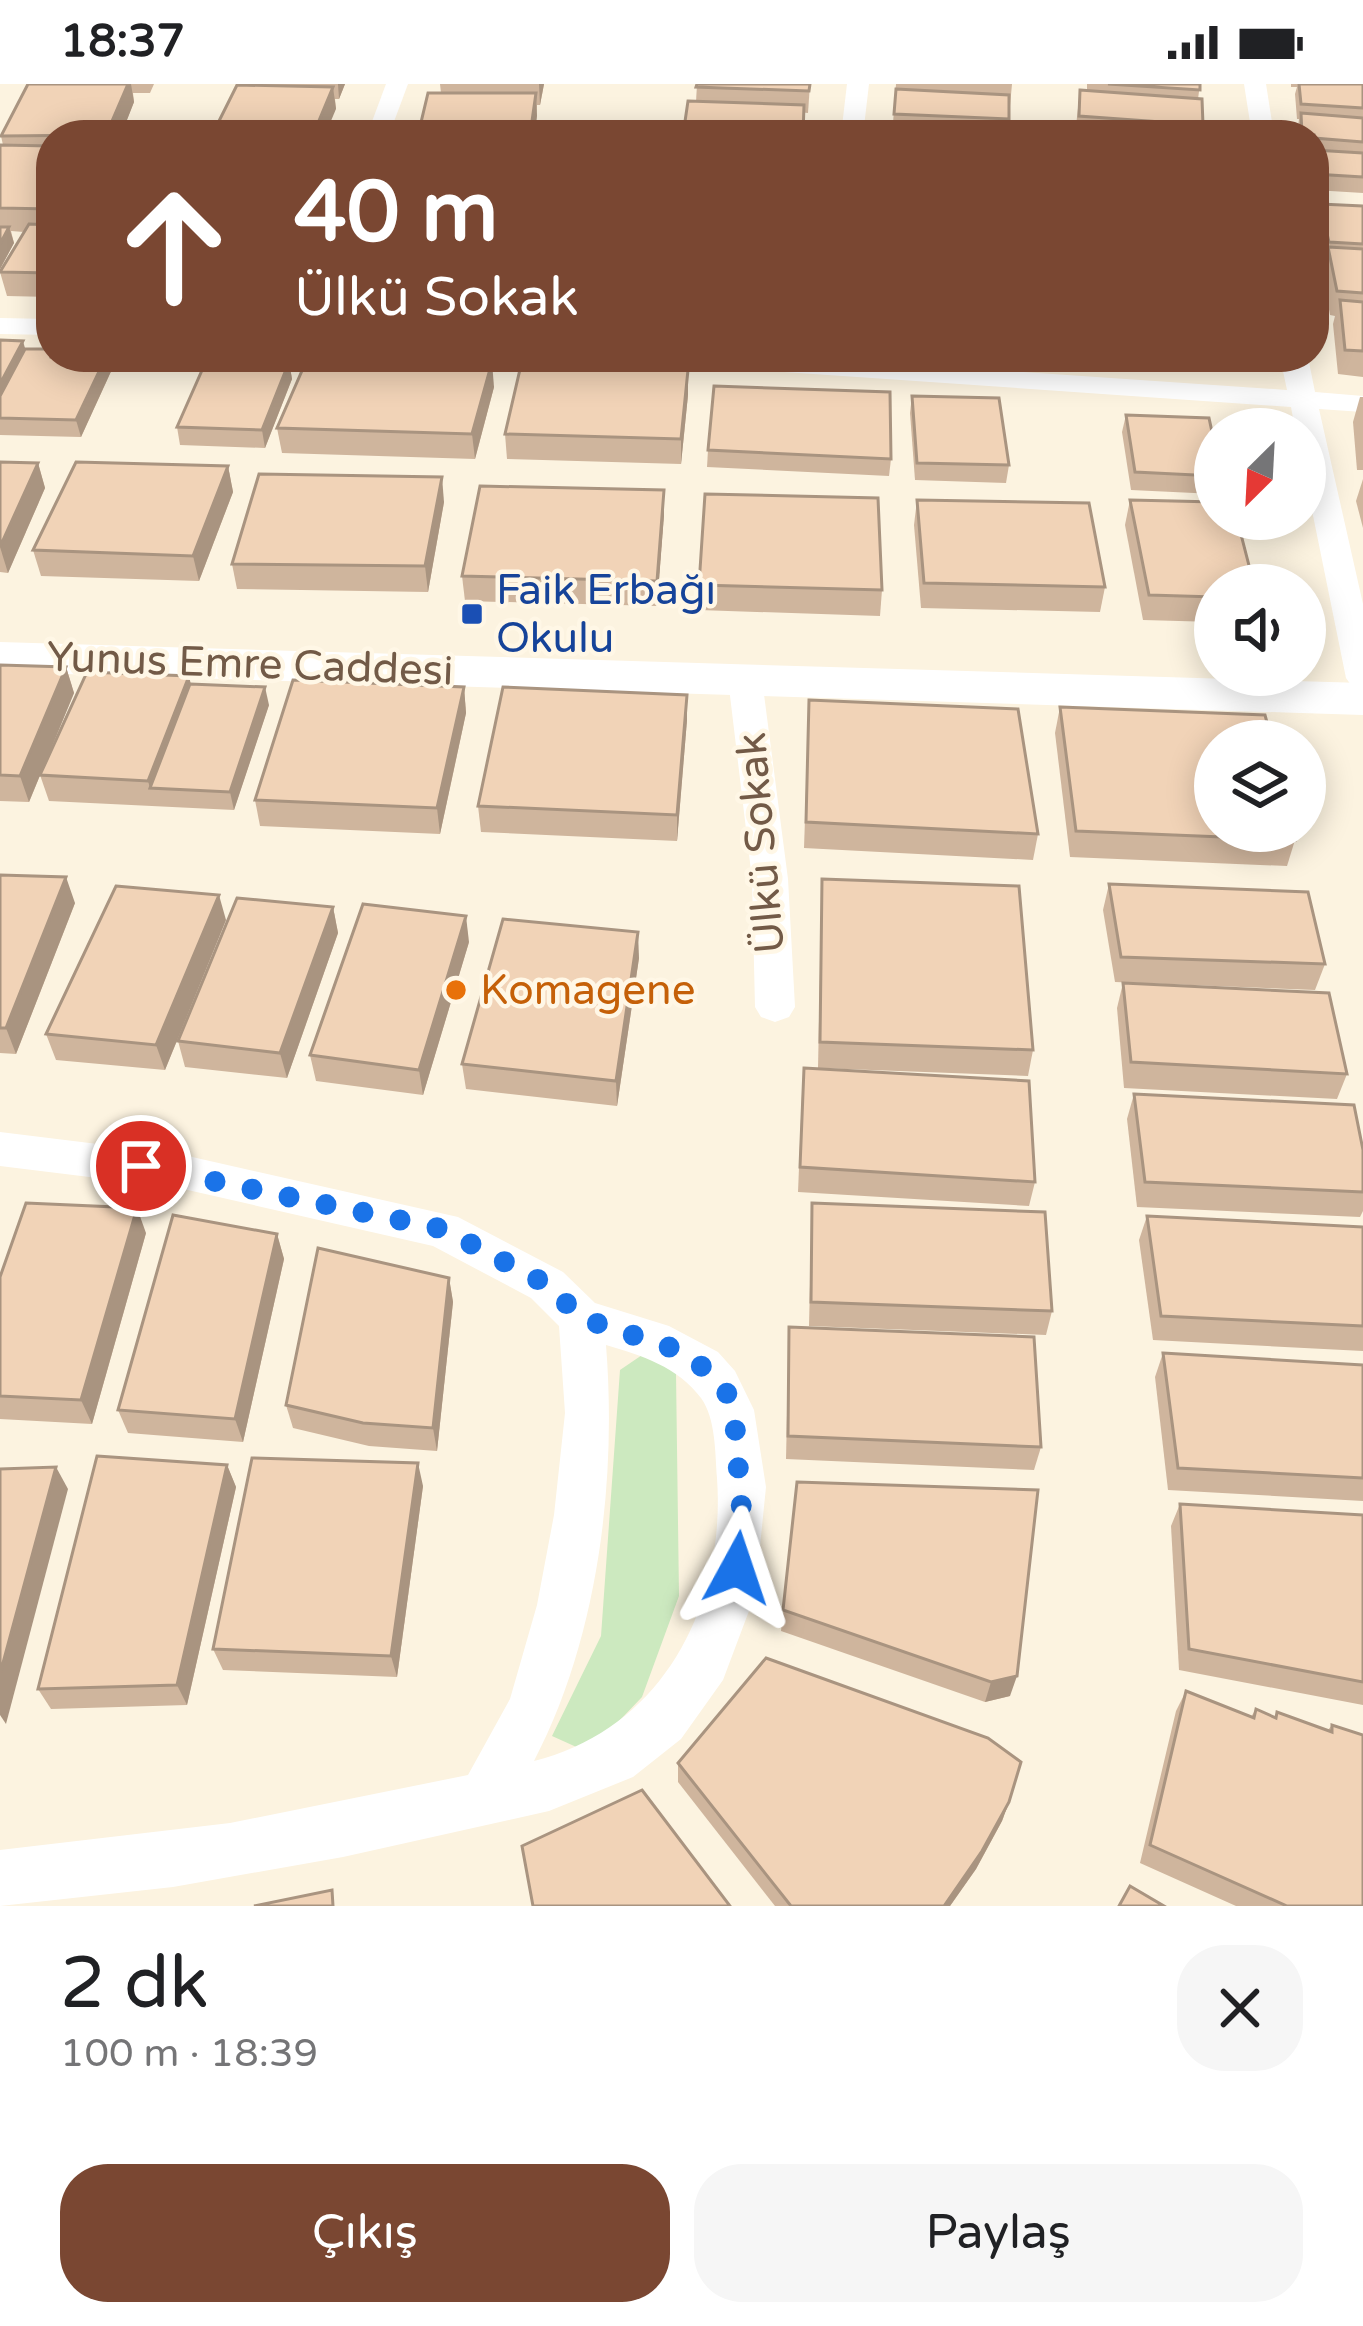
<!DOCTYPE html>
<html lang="tr">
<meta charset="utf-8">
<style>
body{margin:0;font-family:"Varela Round",sans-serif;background:#f6f6f6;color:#202124;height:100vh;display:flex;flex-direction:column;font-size:45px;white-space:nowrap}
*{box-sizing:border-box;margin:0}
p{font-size:39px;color:#757577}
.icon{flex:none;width:66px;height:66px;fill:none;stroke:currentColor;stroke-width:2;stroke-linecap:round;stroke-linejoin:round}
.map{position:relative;height:1822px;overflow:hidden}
.side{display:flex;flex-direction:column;background:#fff;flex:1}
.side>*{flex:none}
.hud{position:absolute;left:36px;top:36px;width:1293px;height:252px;border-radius:48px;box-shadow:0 6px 30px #0003;background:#7a4732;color:#fff;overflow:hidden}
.needle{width:78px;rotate:204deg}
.tools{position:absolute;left:1194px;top:324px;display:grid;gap:24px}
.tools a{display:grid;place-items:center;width:132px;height:132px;border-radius:50%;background:#fff;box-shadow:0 6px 30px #0003;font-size:60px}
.pin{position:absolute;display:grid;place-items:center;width:102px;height:102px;color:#fff;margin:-51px;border:6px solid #fff;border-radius:50%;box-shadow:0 3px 12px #0007}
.me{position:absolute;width:132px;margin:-66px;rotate:5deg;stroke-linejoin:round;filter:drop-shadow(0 0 9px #0008)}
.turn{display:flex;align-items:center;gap:42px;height:252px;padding:0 60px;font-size:54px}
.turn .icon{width:156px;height:156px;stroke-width:2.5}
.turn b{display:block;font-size:84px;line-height:102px}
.round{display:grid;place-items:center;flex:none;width:126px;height:126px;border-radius:48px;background:#f6f6f6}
.overview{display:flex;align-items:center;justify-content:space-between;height:204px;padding:0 60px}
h1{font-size:72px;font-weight:600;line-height:90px}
.primary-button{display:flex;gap:24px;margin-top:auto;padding:24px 60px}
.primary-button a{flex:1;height:138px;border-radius:48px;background:#7a4732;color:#fff;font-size:48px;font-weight:600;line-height:138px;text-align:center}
.primary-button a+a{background:#f6f6f6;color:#202124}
.status{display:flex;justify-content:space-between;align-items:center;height:84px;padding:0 60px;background:#fff;direction:ltr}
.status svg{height:33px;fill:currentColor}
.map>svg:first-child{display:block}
</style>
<div class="status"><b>18:37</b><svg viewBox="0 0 49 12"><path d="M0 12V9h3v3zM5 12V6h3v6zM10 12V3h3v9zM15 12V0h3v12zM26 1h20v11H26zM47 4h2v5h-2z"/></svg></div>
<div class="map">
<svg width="1363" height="1822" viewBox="0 0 1363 1822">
<rect width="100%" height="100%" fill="#fcf3e0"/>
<!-- green -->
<polygon fill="#cce9bf" points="645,1269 676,1289 679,1512 642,1613 600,1657 583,1666 552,1652 601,1552 620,1286"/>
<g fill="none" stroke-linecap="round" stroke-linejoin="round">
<!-- street -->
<g fill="#fff" fill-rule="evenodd">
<polygon points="386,0 408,0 389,51 367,51"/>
<polygon points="847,0 869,0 863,51 841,51"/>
<polygon points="1244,0 1266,0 1274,51 1252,51"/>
<polygon points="1314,119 1363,123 1363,137 1314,133"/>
<polygon points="0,234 51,235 51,251 0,250"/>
<polygon points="670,273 802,273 1287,306 1280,273 1308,273 1315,308 1363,312 1363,328 1319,325 1363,520 1363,604 1351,601 1346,594 1305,392 1305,345 1295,345 1291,323 684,281"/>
<polygon points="745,585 757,588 762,595 788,795 795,923 789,933 775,938 761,933 755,923 752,795 728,595 733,588"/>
<path d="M0,1048L179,1070L458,1133L563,1188L595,1219L669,1242L718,1268L735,1287L754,1326L766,1403L755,1511L723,1596L681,1655L633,1693L549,1727L343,1773L173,1803L0,1822V1766L230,1739L468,1691L510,1615L537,1521L554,1431L565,1329L559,1242L531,1214L433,1162L179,1104L0,1082ZM606,1261C641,1271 678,1283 701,1314C716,1335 715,1369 717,1394C726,1521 663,1645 534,1677C598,1555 617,1397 606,1261Z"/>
</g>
<!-- secondary -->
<polygon fill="#fff" fill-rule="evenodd" points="0,558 1363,599 1363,631 0,588"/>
</g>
<!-- wall -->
<g fill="#cfb59d">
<polygon points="28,0 154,0 150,9 133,9 134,18 121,51 51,51 51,213 7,212 0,188 24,148 11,147 14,159 0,185 0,61 3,61 1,52"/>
<polygon points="238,0 345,0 339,15 335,15 336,25"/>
<polygon points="440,0 544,0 540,21 537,21 535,51 418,51 441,9"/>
<polygon points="697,0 810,0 808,29 696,18"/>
<polygon points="896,0 1012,0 1008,44 893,39"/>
<polygon points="1087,0 1200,0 1198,15 1203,41 1201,51 1075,51 1080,6 1087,7"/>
<polygon points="1291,0 1363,0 1363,109 1314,106 1314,51 1297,51 1299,35 1297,35 1295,10 1297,3 1291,3"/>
<polygon points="1320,120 1363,122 1363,293 1338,290 1333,240 1335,232 1330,231 1322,186 1325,175 1315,136"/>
<polygon points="0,256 25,265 113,283 81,353 0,351"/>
<polygon points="289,278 292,295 265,364 180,361 177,343"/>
<polygon points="494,303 475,375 282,369 277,344"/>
<polygon points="688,311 681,380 507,375 505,350"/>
<polygon points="912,312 1009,381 1006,399 915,396 910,329"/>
<polygon points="1360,313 1363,313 1363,386 1357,386 1353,338"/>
<polygon points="1126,331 1215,362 1215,410 1131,406 1122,348"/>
<polygon points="708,366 891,375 889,392 707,383"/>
<polygon points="0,378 38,379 45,404 8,489 0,488"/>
<polygon points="228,382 233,408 199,497 41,492 33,466"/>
<polygon points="1363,395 1363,444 1356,417"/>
<polygon points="664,406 664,431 657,522 465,517 462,492"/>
<polygon points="917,416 1105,503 1100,528 921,524 914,441"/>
<polygon points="1130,416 1215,501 1215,538 1143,536 1125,441"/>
<polygon points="444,418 428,508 237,505 232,480"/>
<polygon points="699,501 882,506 880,532 699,526"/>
<polygon points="0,581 66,583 74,609 29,718 0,717"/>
<polygon points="190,600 269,621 234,726 49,717 40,691"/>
<polygon points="464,603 466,629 440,750 260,742 255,716"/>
<polygon points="687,611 687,636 677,757 481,748 478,722"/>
<polygon points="809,616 1038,750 1033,776 804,764"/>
<polygon points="1060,623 1295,756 1287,782 1070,773 1055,649"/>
<polygon points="0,791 75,819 16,970 0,969"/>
<polygon points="822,795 1033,966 1028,992 818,984"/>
<polygon points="1109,800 1325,880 1315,906 1115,898 1103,826"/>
<polygon points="333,823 338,849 287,994 185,983 178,957"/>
<polygon points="226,836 165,986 56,976 46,950"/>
<polygon points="469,858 423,1011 316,997 310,971"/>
<polygon points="639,874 617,1022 466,1005 462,980"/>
<polygon points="1123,899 1347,990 1337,1015 1124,1004 1117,924"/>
<polygon points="802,1010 1035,1098 1029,1122 798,1108"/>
<polygon points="1134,1010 1363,1066 1363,1127 1360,1133 1137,1123 1127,1035"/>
<polygon points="812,1119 1052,1227 1046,1251 809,1242"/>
<polygon points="1147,1132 1363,1143 1363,1267 1153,1256 1139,1156"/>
<polygon points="146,1149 92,1340 0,1335 0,1193"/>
<polygon points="277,1150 284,1175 243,1358 128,1349 118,1326"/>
<polygon points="449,1194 453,1218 437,1367 369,1362 293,1344 286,1321"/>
<polygon points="789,1243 1041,1363 1034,1386 786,1375"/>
<polygon points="1163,1269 1363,1281 1363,1417 1168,1406 1155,1293"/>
<polygon points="227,1381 236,1403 187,1621 51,1625 38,1605"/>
<polygon points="797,1398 1010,1612 985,1618 781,1547"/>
<polygon points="423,1402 397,1593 223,1586 213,1565"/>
<polygon points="1180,1420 1363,1431 1363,1621 1179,1586 1171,1442"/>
<polygon points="1186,1607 1251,1633 1256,1625 1274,1633 1277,1628 1328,1646 1332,1641 1363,1822 1236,1822 1140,1779 1176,1627"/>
<polygon points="678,1679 1009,1718 1002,1737 976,1785 950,1822 775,1822 678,1698"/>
</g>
<!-- shaded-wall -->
<g fill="#a99480">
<polygon points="128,0 131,0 134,18 121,51 106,51"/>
<polygon points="338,0 345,0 339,15"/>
<polygon points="539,0 544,0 540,21"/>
<polygon points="333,3 336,25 325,51 313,51"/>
<polygon points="536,9 537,32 535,51 530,51"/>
<polygon points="9,143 14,159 0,185 0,160"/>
<polygon points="23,257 30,282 0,334 0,300"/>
<polygon points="106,273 110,273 113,283 81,353 76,336"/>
<polygon points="289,278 292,295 265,364 262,346"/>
<polygon points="492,278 494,303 475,375 472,350"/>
<polygon points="688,286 688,311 681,380 681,355"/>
<polygon points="38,379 45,404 8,489 0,463"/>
<polygon points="228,382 233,408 199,497 193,472"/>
<polygon points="442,393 444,418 428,508 425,482"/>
<polygon points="664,406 664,431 657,522 657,497"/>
<polygon points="66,583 74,609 29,718 20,692"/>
<polygon points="189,592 195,618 150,704 148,697"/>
<polygon points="265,603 269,621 234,726 230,708"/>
<polygon points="464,603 466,629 440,750 437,724"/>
<polygon points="687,611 687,636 677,757 677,731"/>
<polygon points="66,793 75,819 16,970 6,944"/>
<polygon points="219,811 226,836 165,986 156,961"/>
<polygon points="333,823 338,849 287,994 280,969"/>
<polygon points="466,832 469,858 423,1011 419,986"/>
<polygon points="638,848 639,874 617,1022 616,997"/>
<polygon points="137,1124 146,1149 92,1340 81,1316"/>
<polygon points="277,1150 284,1175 243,1358 235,1335"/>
<polygon points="449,1194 453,1218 437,1367 433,1344"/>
<polygon points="418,1379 423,1402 397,1593 391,1572"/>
<polygon points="227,1381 236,1403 187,1621 177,1601"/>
<polygon points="56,1383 68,1405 6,1640 0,1631 0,1590"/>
<polygon points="1017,1592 1010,1612 985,1618 991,1598"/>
<polygon points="1009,1718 1002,1737 976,1785 950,1822 944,1822"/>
</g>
<!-- building -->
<g fill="#f1d3b7" stroke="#a99480" stroke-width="3">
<polygon points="28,0 128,0 106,51 1,52"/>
<polygon points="697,0 810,0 809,7 696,3"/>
<polygon points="1108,0 1200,0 1200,6"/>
<polygon points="1299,0 1363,0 1363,24 1301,20"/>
<polygon points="237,1 333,3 313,51 212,51"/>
<polygon points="896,5 1009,11 1009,35 894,30"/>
<polygon points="1080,6 1202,15 1203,41 1079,32"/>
<polygon points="428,9 536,9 530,51 418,51"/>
<polygon points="688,17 804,21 803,51 683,51"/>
<polygon points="1301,29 1363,34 1363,58 1314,54 1314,51 1302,51"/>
<polygon points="889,39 1008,44 1009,51 889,51"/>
<polygon points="1077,40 1196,47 1197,51 1077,51"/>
<polygon points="0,61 51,62 51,125 0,124"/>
<polygon points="1314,66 1363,69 1363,93 1314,90"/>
<polygon points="1320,120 1363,122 1363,160 1329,158"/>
<polygon points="29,140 51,141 51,189 0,188"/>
<polygon points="0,143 9,143 0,160"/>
<polygon points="1328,163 1363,165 1363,209 1337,207"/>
<polygon points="1340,216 1363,218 1363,267 1345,266"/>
<polygon points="0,256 23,257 0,300"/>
<polygon points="25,265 51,265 51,273 106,273 76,336 0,334 0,312"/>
<polygon points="308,273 492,278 472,350 277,344"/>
<polygon points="207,275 289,278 262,346 177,343"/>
<polygon points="521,281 688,286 681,355 505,350"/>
<polygon points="714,302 890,308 891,375 708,366"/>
<polygon points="912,312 999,314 1009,381 917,379"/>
<polygon points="1126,331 1209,334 1215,362 1215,392 1135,388"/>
<polygon points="0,378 38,379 0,463"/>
<polygon points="76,378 228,382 193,472 33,466"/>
<polygon points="259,390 442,393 425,482 232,480"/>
<polygon points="480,402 664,406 657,497 462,492"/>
<polygon points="705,410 878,414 882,506 699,501"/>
<polygon points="917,416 1089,419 1105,503 924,499"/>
<polygon points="1130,416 1215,418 1215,435 1237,435 1254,501 1215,501 1215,513 1149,511"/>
<polygon points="0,581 66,583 20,692 0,691"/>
<polygon points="87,588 189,592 148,697 40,691"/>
<polygon points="293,596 464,603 437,724 255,716"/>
<polygon points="190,600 265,603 230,708 150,704"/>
<polygon points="503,603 687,611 677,731 478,722"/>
<polygon points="809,616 1018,625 1038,750 806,738"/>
<polygon points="1060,623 1265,631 1272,657 1215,657 1215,747 1293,747 1295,756 1076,747"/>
<polygon points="0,791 66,793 6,944 0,944"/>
<polygon points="822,795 1019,802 1033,966 820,958"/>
<polygon points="1109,800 1308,808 1325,880 1121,873"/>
<polygon points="116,802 219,811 156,961 46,950"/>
<polygon points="237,814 333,823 280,969 178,957"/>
<polygon points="363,820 466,832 419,986 310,971"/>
<polygon points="503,835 638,848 616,997 462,980"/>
<polygon points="1123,899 1329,909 1347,990 1131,978"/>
<polygon points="804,984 1029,997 1035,1098 800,1083"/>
<polygon points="1134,1010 1354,1021 1363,1066 1363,1108 1145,1098"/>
<polygon points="26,1119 137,1124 81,1316 0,1312 0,1193"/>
<polygon points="812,1119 1045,1128 1052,1227 811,1218"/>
<polygon points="173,1131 277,1150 235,1335 118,1326"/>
<polygon points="1147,1132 1363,1143 1363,1242 1161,1232"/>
<polygon points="318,1164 449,1194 433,1344 363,1339 286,1321"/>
<polygon points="789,1243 1034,1253 1041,1363 788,1352"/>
<polygon points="1163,1269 1363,1281 1363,1394 1178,1384"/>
<polygon points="97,1372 227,1381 177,1601 38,1605"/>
<polygon points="252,1374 418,1379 391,1572 213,1565"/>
<polygon points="56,1383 0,1590 0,1385"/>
<polygon points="797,1398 1038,1406 1017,1592 991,1598 783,1526"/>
<polygon points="1180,1420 1363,1431 1363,1598 1189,1565"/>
<polygon points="766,1574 988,1654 1021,1678 1009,1718 982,1767 944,1822 791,1822 678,1679"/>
<polygon points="1186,1607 1254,1634 1256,1625 1276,1634 1277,1628 1332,1648 1332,1641 1363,1651 1363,1822 1287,1822 1150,1761"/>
<polygon points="642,1706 730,1822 533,1822 522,1762"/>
<polygon points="1130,1802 1164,1822 1119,1822"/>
<polygon points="332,1806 333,1822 254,1822"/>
</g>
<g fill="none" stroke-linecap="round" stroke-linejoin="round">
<!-- route -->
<polyline stroke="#1a73e8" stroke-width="21" stroke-dasharray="0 37.8" points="141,1082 443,1145 548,1201 581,1234 678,1266 696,1277 726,1306 735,1342 742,1431 737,1484"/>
</g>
<!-- markers -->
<rect fill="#1a4fb4" stroke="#fff7e6" stroke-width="4.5" x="460" y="518" width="24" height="24" rx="6"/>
<circle fill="#e8710a" stroke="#fff7e6" stroke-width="4.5" cx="456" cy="906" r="12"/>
<g text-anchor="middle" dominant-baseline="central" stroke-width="9" stroke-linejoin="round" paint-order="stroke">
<!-- transit labels -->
<g font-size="42" fill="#164399" stroke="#fff7e6" text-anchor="start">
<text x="496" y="506">Faik Erbağı<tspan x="496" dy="48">Okulu</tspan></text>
</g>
<!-- street labels -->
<g font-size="42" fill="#725a47" stroke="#fff7e6">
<text transform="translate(250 580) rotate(2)">Yunus Emre Caddesi</text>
<text transform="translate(761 759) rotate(-95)">Ülkü Sokak</text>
</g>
<!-- food labels -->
<g font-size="42" fill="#c56008" stroke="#fff7e6" text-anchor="start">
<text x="480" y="906">Komagene</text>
</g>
</g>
</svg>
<div class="tools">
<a><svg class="needle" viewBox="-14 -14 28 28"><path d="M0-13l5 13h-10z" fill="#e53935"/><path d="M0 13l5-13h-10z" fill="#757577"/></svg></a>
<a><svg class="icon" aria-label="sound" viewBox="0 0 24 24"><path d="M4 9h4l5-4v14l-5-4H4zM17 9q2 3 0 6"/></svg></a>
<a><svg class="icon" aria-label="layers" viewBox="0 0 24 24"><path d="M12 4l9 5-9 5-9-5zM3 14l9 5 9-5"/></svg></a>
</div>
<div class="pin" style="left:141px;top:1082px;background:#d93025"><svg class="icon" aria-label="arrive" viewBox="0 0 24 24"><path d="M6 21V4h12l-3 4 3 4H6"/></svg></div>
<svg class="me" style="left:737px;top:1484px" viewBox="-20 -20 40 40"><path d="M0-17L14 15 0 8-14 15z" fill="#1a73e8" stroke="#fff" stroke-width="4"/></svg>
<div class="hud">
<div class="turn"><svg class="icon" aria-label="ahead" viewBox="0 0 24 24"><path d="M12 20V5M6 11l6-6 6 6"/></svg><div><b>40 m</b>Ülkü Sokak</div></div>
</div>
</div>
<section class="side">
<div class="overview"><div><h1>2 dk</h1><p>100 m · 18:39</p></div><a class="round"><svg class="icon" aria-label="close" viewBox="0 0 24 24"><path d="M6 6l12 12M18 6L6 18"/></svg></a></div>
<div class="primary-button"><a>Çıkış</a><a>Paylaş</a></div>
</section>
